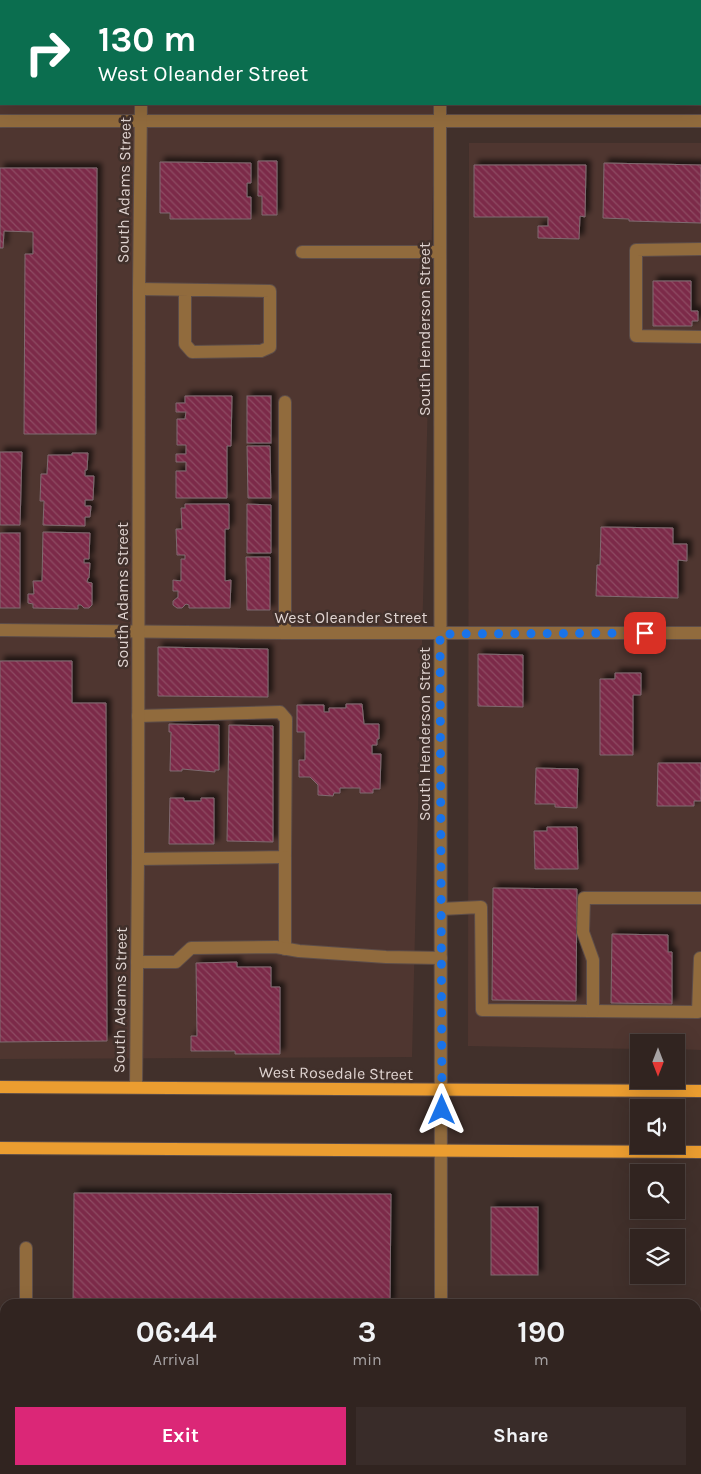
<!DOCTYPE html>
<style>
body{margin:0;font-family:Karla,sans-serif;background:#392c29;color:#f1f3f6;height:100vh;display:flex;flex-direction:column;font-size:19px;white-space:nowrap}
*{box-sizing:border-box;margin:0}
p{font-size:16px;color:#a8a4a5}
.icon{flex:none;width:28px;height:28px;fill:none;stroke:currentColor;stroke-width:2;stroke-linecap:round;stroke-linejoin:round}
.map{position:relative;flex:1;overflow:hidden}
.details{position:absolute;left:0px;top:1299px;width:701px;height:176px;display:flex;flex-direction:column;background:#312420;border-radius:15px 15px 0 0;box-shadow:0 5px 20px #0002,0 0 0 1px #4c413e}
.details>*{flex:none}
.top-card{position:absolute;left:0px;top:0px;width:701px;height:105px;box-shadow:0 5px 20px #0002,0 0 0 1px #4c413e;background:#0b6e4f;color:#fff;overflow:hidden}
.needle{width:32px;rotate:180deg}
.controls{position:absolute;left:630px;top:1034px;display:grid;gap:10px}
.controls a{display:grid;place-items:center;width:55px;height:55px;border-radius:0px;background:#312420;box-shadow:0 5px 20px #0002,0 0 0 1px #4c413e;font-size:25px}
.pin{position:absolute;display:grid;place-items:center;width:42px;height:42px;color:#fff;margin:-21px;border-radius:10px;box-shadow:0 2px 8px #0006}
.me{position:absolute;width:55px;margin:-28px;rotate:0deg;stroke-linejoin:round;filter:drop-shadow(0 0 4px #0008)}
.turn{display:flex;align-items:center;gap:18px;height:105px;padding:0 15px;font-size:22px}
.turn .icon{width:65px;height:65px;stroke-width:2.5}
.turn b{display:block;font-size:35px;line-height:42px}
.eta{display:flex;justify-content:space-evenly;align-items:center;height:85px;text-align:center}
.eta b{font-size:30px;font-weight:700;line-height:35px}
.primary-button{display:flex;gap:10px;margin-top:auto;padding:10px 15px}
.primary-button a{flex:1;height:58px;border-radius:0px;background:#db2777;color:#fff;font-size:20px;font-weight:700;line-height:58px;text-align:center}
.primary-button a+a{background:#392c29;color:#f1f3f6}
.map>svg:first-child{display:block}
</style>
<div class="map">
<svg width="701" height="1474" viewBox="0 0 701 1474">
<defs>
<pattern id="building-back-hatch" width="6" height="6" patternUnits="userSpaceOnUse" patternTransform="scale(1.25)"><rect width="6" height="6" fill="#7c2c49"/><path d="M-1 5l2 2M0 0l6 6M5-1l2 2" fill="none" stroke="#8e4a62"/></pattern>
<filter id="shadow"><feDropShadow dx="4.5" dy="-4.5" stdDeviation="2.5" flood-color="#0009"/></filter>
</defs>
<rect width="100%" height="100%" fill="#41302b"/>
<!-- built -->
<g fill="#4f3630">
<polygon points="0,0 438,0 1,1 1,104 435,104 412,1057 0,1059"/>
<polygon points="469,143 701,143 701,1050 676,1049 676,1042 639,1042 639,1049 468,1046"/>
</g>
<!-- building -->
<g fill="url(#building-back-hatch)" stroke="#7f6a70" filter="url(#shadow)">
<polygon points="0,0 89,0 1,1 1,73"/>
<polygon points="163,0 284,0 284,1"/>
<polygon points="470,0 575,0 470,1"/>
<polygon points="598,0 701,0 701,81 700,1"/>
<polygon points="258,161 277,161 277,215 262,215 262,196 258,196"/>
<polygon points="160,162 251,163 251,183 247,183 247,197 251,197 251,219 170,219 170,213 160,213"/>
<polygon points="604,163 701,165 701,223 629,221 629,219 603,218"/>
<polygon points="474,165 586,165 585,217 580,216 579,239 538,238 538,226 548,226 548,217 474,217"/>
<polygon points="0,168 97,168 96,434 24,434 25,254 33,254 33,232 4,231 3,248 0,248"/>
<polygon points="653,281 691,281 691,311 698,311 698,321 692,321 692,326 653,326"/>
<polygon points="185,396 232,396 231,446 227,446 227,498 176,498 176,471 186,471 186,462 176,462 176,454 186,454 186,445 177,445 177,419 185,419 186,412 176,412 176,403 185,403"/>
<rect x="247" y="396" width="24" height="47"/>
<polygon points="247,446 270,446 271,498 248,498"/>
<polygon points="0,452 22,452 20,525 0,525"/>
<polygon points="72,453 88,453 87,470 85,470 85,476 94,476 93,500 85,500 85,506 91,506 90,517 85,517 85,526 43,525 44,501 40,501 41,474 47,474 48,455 72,455"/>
<polygon points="185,504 229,504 229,529 225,529 225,581 231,580 230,608 189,608 189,605 186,604 182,608 177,608 173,605 173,601 178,597 178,591 173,591 173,580 181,581 181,559 185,559 185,555 177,555 176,529 182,529 181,508 185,508"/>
<polygon points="247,504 271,505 271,553 247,553"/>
<polygon points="601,527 673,528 673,544 687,544 687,561 678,560 678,598 596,596 597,565 600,565"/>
<polygon points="43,532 90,533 89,559 84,559 84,563 90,563 89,578 88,578 87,582 92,583 92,605 89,608 84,608 81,605 78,605 78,609 33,608 33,604 28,603 28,594 34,594 33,581 42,581"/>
<rect x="0" y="533" width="20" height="75"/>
<polygon points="246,557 270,557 270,610 247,610"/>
<polygon points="158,647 268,649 268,697 158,696"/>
<polygon points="478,654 523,655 523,707 478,706"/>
<polygon points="0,661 72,661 72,703 106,703 107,1041 0,1042"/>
<polygon points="615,673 641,673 641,695 633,695 633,755 600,755 600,679 615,679"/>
<polygon points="346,704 362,704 364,724 379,724 379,739 377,739 377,745 372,745 372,754 381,754 380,789 373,789 373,793 360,793 360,788 340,788 340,793 334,793 333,796 318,795 318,785 310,777 299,777 299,760 305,760 305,732 297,732 297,705 324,705 324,712 329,712 329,708 346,708"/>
<polygon points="169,724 219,725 219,770 215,770 215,772 182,769 182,771 170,771 171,732 169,732"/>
<polygon points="229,725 273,726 273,842 227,841"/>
<polygon points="658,763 701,763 701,801 694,801 694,806 657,806"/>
<polygon points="536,768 578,769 577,808 555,807 555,804 535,804"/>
<polygon points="170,798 184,798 184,801 201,801 201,798 214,798 214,844 169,844"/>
<polygon points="547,827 577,827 578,869 535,869 534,831 547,831"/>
<polygon points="493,888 577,889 576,1001 492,1000"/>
<polygon points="612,934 668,935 668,952 672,952 672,1004 611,1003"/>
<polygon points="237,962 237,967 271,967 271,987 280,987 280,1054 235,1054 235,1051 191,1051 191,1036 197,1036 196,963"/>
<polygon points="74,1193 391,1194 390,1304 73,1304"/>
<rect x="491" y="1207" width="47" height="68"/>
</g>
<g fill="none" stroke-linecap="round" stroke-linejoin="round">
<!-- minor casing -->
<g stroke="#5d4d49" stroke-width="14">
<g id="minor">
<polyline points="140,0 140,1"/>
<polyline points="440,0 440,1"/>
<polyline points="440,104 441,1304"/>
<polyline points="0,121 701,121"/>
<polyline points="701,249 636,250 636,336 701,337"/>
<polyline points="302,252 440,252"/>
<polyline points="139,289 270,291 270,347 261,351 192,352 185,344 185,290"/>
<polyline points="285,402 285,633"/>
<polyline points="0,630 285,633 701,633"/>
<polyline points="138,716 280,712 286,719 285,857 138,859"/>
<polyline points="441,909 481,907 482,1010 698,1012 700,958 701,958"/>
<polyline points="285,949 285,857"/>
<polyline points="137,962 176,962 191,948 276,947 299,951 386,957 441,958"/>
<polyline points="593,1011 593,960 583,932 584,898 701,898"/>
<polyline points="136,1087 138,859 139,289 141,104"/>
<polyline points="26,1248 26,1304"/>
<polyline points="0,1450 5,1450"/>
<polyline points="84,1470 84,1474"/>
<polyline points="269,1470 269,1474"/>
<polyline points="441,1470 441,1474"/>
<polyline points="133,1474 133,1470"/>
</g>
</g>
<!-- major casing -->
<g stroke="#5d4d49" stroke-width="14">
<g id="major">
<polyline points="0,1087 701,1091"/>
<polyline points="0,1148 701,1152"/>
</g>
</g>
<!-- minor -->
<use href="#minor" stroke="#916b3d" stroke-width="12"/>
<!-- major -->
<use href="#major" stroke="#eb9d30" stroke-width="12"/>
</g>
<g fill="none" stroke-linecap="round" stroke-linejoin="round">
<!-- route -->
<polyline stroke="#1a73e8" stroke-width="9" stroke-dasharray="0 16.2" points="442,1110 440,634 645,633"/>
</g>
<g text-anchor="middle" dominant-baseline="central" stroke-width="5" stroke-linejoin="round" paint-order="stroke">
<!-- street labels -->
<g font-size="16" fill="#dfd3d0" stroke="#41302b">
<text transform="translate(124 190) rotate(-89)">South Adams Street</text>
<text transform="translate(424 329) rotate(-90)">South Henderson Street</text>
<text transform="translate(122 595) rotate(-90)">South Adams Street</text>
<text x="351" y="617">West Oleander Street</text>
<text transform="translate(424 734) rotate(-90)">South Henderson Street</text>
<text transform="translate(120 1000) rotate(-89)">South Adams Street</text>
<text transform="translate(336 1073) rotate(1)">West Rosedale Street</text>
</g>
</g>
</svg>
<div class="controls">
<a><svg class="needle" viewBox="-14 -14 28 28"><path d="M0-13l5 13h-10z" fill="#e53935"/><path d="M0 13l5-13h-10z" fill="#a8a4a5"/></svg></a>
<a><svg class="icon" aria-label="sound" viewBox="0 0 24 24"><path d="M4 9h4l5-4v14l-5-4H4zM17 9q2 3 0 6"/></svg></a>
<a><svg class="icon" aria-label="search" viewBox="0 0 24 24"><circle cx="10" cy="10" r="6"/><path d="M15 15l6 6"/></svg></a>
<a><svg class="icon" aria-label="layers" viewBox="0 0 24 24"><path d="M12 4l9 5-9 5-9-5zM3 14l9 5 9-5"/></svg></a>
</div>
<div class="pin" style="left:645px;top:633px;background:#d93025"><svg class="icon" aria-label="arrive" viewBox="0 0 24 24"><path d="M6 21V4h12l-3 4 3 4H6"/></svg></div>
<svg class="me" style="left:442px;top:1110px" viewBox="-20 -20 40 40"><path d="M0-17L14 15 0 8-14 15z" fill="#1a73e8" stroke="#fff" stroke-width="4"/></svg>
<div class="top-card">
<div class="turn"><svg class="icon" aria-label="right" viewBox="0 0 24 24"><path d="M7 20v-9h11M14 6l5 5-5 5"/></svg><div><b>130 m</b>West Oleander Street</div></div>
</div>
<section class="details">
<div class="eta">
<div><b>06:44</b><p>Arrival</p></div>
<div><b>3</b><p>min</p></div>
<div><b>190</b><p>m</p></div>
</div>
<div class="primary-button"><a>Exit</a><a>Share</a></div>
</section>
</div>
